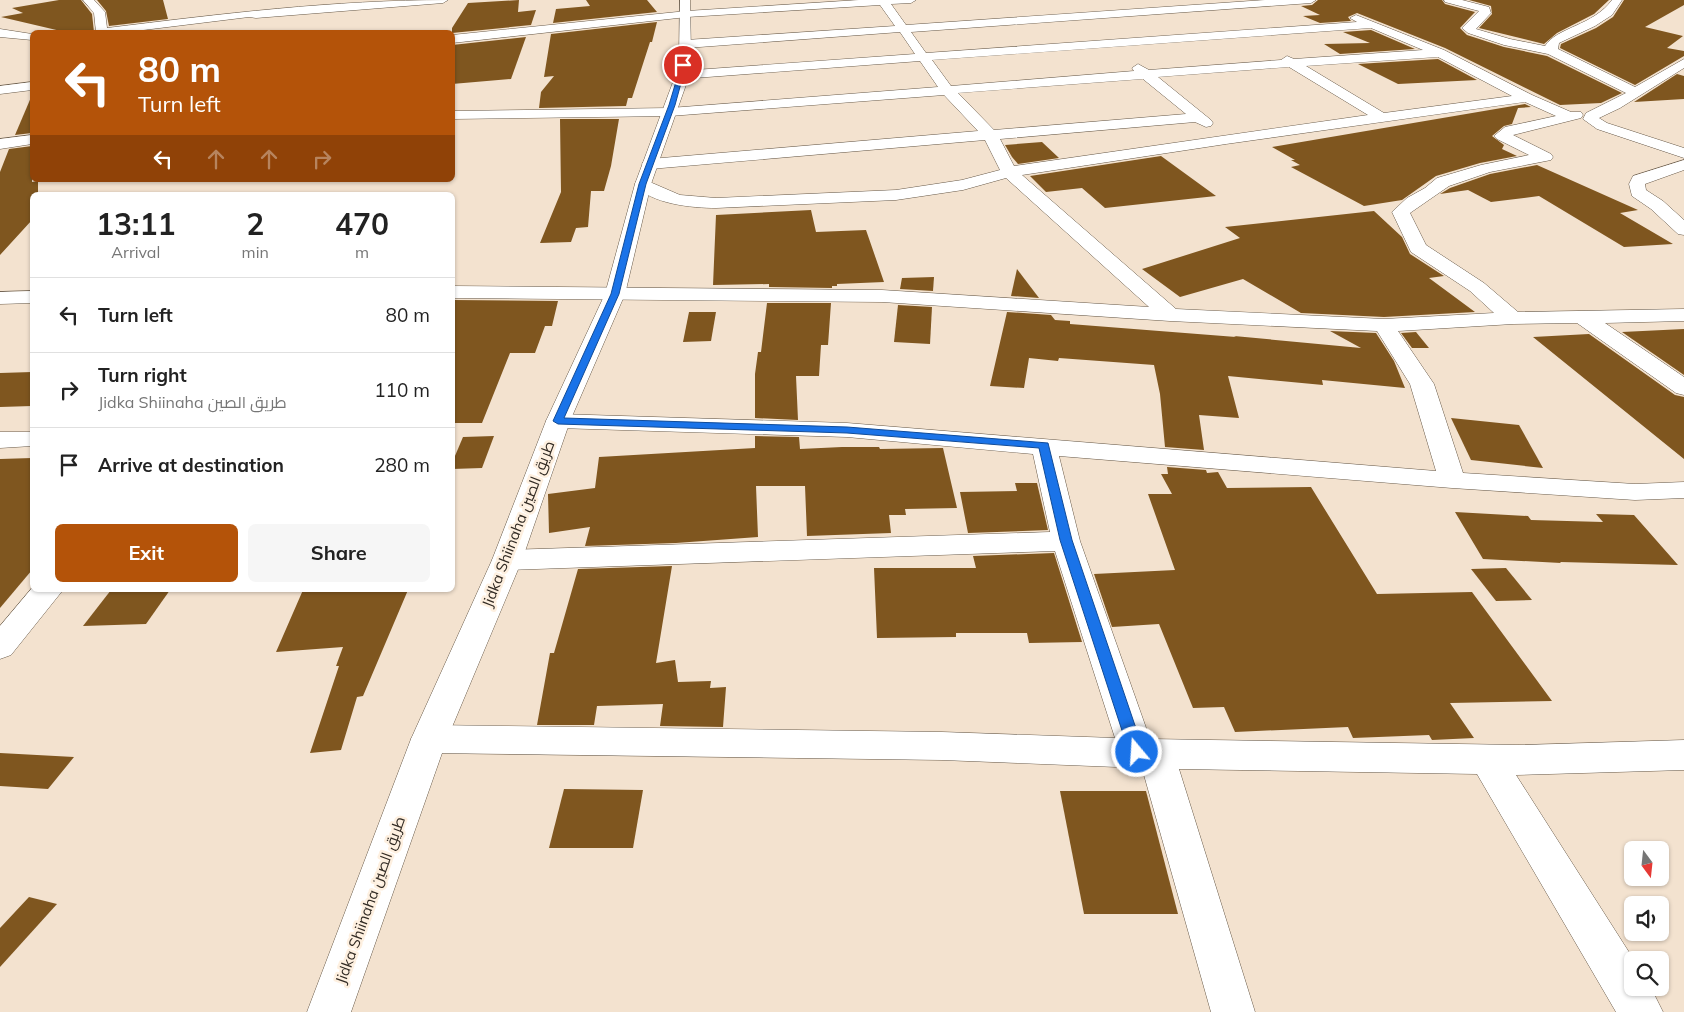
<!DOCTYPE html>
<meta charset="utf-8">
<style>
body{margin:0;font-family:Mulish,Cairo,sans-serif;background:#f6f6f6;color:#222;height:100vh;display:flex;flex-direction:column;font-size:19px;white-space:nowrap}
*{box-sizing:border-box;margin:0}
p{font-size:16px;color:#767676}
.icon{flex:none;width:28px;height:28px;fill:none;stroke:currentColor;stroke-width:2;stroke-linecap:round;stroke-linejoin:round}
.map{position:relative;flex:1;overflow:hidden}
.drawer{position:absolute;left:30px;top:192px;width:425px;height:400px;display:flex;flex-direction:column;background:#fff;border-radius:8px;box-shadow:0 1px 4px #0004}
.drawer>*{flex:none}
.top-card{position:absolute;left:30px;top:30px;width:425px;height:152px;border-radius:8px;box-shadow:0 1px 4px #0004;background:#b45309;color:#fff;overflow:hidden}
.needle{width:32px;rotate:165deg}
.buttons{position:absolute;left:1624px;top:841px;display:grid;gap:10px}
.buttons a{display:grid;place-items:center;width:45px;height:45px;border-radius:8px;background:#fff;box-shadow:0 1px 4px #0004;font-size:25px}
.pin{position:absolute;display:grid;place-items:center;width:42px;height:42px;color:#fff;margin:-21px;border:2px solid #fff;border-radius:50%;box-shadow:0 1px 5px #0007}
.me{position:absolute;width:55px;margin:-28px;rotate:342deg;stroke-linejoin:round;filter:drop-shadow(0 0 4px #0008)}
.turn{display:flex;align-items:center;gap:18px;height:105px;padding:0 25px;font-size:22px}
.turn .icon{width:65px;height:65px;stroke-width:2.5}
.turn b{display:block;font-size:35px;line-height:42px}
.lanes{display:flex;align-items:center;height:48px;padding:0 25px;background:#0003;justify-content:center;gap:25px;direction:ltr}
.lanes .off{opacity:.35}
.eta{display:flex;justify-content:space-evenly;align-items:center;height:85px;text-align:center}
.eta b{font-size:30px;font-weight:700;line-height:35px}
.cta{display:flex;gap:10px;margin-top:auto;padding:10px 25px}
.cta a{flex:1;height:58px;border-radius:8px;background:#b45309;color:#fff;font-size:20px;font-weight:700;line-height:58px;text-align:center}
.cta a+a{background:#f6f6f6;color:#222}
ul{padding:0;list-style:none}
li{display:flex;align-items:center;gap:15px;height:75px;padding:0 25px;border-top:1px solid #e0e0e0}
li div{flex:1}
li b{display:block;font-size:19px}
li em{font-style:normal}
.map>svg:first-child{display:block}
</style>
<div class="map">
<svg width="1684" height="1012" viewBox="0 0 1684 1012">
<rect width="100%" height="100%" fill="#f3e2cf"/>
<!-- building -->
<g fill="#7f561f">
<polygon points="59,0 81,0 92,14 94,32 65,32 1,17 23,13 12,8"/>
<polygon points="97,0 163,0 168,19 109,26 106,11"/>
<polygon points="519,0 518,12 536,10 531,25 452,33 452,28 468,3"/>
<polygon points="586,0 647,0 657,12 553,23 556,9 590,6"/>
<polygon points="1318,0 1442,0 1445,4 1475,12 1460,28 1467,35 1504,47 1547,56 1622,93 1601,103 1560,105 1445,48 1357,13 1348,17 1351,21 1320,23 1303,16 1320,15 1301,6 1312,5"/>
<polygon points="1469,0 1609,0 1594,14 1557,33 1544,44 1479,28 1492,14 1491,6"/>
<polygon points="1624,0 1684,0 1684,5 1645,27 1683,36 1667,48 1684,51 1684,56 1635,85 1560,48 1561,44 1596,28 1613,17"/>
<polygon points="657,22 652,42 650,42 632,98 628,98 626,106 539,108 541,92 554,76 544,77 551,34"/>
<polygon points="1371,30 1415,49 1340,54 1324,44 1370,43 1343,32"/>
<polygon points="526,37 511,79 452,84 452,45"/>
<polygon points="1438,59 1477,80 1398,84 1358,64"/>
<polygon points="1677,74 1684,76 1684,99 1634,102"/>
<polygon points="32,95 32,133 15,135"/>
<polygon points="1525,104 1531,107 1518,108 1512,124 1504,126 1492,136 1504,145 1502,149 1517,156 1480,163 1436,176 1402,200 1364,206 1291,167 1300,165 1291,160 1295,160 1272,147"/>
<polygon points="560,119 619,119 611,166 604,191 591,191 588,227 576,228 571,242 540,243 561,192"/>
<polygon points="1042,142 1059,158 1018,164 1012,157 1005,145"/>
<polygon points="32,146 32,182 38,181 38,195 32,195 32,220 0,255 0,172 9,149"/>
<polygon points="1161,156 1216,196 1105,208 1082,188 1046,192 1030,176"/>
<polygon points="1537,165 1638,210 1620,213 1673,244 1624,247 1539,196 1491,202 1468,190 1440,194 1450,188 1490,174"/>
<polygon points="811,210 816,232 866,230 884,282 837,284 837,286 832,286 832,288 769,287 769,284 713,285 716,215"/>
<polygon points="1374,211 1402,237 1410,254 1444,276 1429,278 1475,312 1384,317 1301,313 1243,279 1180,297 1142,269 1240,238 1225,227"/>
<polygon points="1017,269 1039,298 1011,296"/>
<polygon points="934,277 933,291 900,289 902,278"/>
<polygon points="452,300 558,301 552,326 545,326 535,353 510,353 482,423 452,423"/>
<polygon points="767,303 831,303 828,345 821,345 819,376 796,376 798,420 755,418 755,374 758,352 761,352"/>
<polygon points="898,305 932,307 930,344 894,342"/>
<polygon points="689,312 716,312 711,341 683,342"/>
<polygon points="1007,312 1051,315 1055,320 1070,321 1070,324 1236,337 1234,336 1361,348 1330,331 1376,333 1394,361 1405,388 1322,380 1323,385 1228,376 1239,418 1199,415 1204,450 1165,447 1160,394 1154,365 1059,358 1058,361 1029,358 1024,388 990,386"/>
<polygon points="1684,329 1684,375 1622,332"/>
<polygon points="1416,332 1429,348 1412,348 1401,333"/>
<polygon points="1589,334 1675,395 1684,397 1684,459 1533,337"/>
<polygon points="32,372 32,406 0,407 0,373"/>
<polygon points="1451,418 1519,425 1543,468 1471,460"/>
<polygon points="494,436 482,468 452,469 452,463 463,437"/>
<polygon points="755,436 799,437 800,449 842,447 879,447 880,449 943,448 957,508 905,509 906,515 889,515 891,533 807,536 805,486 756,486 758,537 676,543 585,546 590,527 549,533 548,494 595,488 599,457 755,448"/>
<polygon points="32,458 32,570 0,608 0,459"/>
<polygon points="1167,467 1206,470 1207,473 1218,472 1227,488 1311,487 1377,594 1472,592 1552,701 1450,703 1474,738 1432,740 1429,735 1353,738 1348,727 1235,732 1224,707 1193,708 1159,624 1112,627 1094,574 1175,570 1148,494 1172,494 1161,474 1168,474"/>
<polygon points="1015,483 1037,483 1048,530 968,533 960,492 1017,491"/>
<polygon points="1455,512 1528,516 1531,520 1603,522 1596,514 1634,515 1678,565 1560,562 1561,563 1483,559"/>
<polygon points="1054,553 1082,642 1029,643 1027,633 956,633 956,637 877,638 874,568 976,568 973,556"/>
<polygon points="672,566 656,663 675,660 678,682 711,681 710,688 726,687 723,727 660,726 663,704 597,706 594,725 537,725 550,653 554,653 578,569"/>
<polygon points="1506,568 1532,600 1496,601 1471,569"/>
<polygon points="111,590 170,590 146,624 83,626"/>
<polygon points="303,590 408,590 363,696 357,697 341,750 310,753 339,666 336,666 343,647 276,652"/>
<polygon points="0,753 74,757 48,789 0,786"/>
<polygon points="564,789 643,790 633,848 549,848"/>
<polygon points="1060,791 1146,791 1178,914 1084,914"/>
<polygon points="29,897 57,904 0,967 0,928"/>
</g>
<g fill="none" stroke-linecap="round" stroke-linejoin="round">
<!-- minor casing -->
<g stroke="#675948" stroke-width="1">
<g id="minor">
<path d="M83,0H94L105,12L107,28C220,14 334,0 448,0L443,3L256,18L249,17L127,32H96L94,13Z"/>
<path d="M859,0H916L911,3L891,4L906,25L1265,0H1316L1311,3L911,32L926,53L1357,22L1350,18L1356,15L1444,50L1532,95L1571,112H1581L1583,115L1581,118L1513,135L1551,154L1553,157L1551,160L1490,172L1449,186L1410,213L1426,245L1484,283L1518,312L1684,309V321L1605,323L1684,377V395L1676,393L1577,323L1513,324L1398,331L1434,384L1463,473L1635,484L1684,482V498L1635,500L1452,488L1059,456L1080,541L1150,739L1520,745L1684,740V770L1516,775L1634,960L1632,988H1651L1663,1012H1616L1477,774L1179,769L1255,1012H1211L1142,768L942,760L429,753L417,749L411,739L417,729L429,725L942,732L1115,738L1055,551L507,570L497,567L492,560L497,553L507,550L1050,532L1033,454L847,437L558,428L549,426L546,421L549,416L558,414L847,423L1436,471L1410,384L1377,331L1170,321L882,302L452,298V286L882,290L1149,307L1006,178L963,190L896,200L716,208C693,208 649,204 635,184L637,180L643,179L680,195L716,198L896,190L962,180L1000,170L985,140L650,169L644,167L642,164L644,161L650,159L978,131L944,95L670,116L452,119V111L670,108L938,87L920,61L681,79L674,75L681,71L915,54L900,32L686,48L680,44L686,40L895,26L880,5L687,17L452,43V35L687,11ZM1371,28L1423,50L1294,59L1287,56L1281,60L1149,70L1138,64L1132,68L1134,71L951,86L932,60ZM1438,57L1512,96L1384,113L1306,66ZM1289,67L1368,115L1014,166L1000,139L1195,122L1206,127L1211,126L1213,123L1211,120L1158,77ZM1143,79L1186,114L994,130L958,93ZM1525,102L1556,116L1505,127L1494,136L1497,139L1529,155L1481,165L1437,178L1425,188L1407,198L1392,212L1411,252L1470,291L1494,313L1384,319L1176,309L1022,175L1226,144Z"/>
<path d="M1444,0H1462L1489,7L1491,13L1476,29L1510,39L1545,46C1557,27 1593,26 1612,0H1622L1612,15L1595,26L1559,43L1558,49L1635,87L1684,59V68L1620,108L1599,118L1607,123L1684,148V158L1597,129L1583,119L1586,113L1626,93L1548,54L1504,45L1468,33L1462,28L1479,11L1445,2Z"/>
<polygon points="0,29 32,34 32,40 0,37"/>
<polygon points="32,82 32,90 0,94 0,86"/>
<polygon points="32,135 32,144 0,149 0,139"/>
<polygon points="1684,160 1684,170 1645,184 1646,190 1663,201 1684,220 1684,235 1678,234 1651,209 1632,196 1629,184 1633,176"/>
<polygon points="32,291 32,303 0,304 0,292"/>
<polygon points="0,432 32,432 32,446 0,448"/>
<polygon points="32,588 32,590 63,590 11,655 0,659 0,626"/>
</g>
</g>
<!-- major casing -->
<g stroke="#675948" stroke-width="1">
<polygon id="major" points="680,0 690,0 691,55 687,82 651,184 625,294 570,421 522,560 447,739 351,1012 307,1012 411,739 492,560 546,421 605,294 635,184 673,82 679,55"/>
</g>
<!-- minor -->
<use href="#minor" fill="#fff" fill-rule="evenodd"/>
<!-- major -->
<use href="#major" fill="#fff" fill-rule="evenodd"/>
</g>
<!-- route -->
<polygon fill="#1a73e8" stroke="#114b97" points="683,63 686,65 675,105 646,184 619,294 564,418 847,427 1048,443 1072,540 1144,752 1142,757 1137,759 1132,757 1129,752 1060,540 1039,448 847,433 558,424 553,421 611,294 639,184 669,105 681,65"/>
<g text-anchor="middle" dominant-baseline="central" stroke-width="5" stroke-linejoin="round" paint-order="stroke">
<!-- street labels -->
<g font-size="15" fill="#312a23" stroke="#fef0e0">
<text transform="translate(518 524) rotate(-69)">Jidka Shiinaha طريق الصين</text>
<text transform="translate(370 900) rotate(-70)">Jidka Shiinaha طريق الصين</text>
</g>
</g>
</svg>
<div class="buttons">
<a><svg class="needle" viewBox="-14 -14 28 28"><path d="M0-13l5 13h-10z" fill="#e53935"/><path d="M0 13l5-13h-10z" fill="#767676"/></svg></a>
<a><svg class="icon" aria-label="sound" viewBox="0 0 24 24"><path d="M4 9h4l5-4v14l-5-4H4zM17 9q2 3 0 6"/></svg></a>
<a><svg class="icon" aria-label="search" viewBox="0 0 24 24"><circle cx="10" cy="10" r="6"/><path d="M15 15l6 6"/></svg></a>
</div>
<div class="pin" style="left:683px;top:65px;background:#d93025"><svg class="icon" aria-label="arrive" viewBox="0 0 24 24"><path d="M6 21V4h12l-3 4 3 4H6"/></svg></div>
<svg class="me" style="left:1137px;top:752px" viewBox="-20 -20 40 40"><circle r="17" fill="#1a73e8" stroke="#fff" stroke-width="3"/><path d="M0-11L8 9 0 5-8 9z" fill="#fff"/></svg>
<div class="top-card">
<div class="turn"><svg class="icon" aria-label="left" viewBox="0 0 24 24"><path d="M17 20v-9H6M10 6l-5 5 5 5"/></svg><div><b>80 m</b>Turn left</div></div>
<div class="lanes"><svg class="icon" aria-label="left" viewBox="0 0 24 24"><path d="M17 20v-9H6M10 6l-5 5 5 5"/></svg><svg class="icon off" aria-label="ahead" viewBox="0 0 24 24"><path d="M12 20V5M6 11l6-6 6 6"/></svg><svg class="icon off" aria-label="ahead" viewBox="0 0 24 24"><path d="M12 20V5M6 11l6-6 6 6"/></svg><svg class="icon off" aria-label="right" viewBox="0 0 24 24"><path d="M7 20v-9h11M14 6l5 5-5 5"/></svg></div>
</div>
<section class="drawer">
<div class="eta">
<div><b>13:11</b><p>Arrival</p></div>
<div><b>2</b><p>min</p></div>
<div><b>470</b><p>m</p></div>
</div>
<ul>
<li><svg class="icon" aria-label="left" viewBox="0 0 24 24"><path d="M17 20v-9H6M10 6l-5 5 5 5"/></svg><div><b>Turn left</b></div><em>80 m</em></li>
<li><svg class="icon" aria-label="right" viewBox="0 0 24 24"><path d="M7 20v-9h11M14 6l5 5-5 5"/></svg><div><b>Turn right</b><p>Jidka Shiinaha طريق الصين</p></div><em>110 m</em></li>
<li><svg class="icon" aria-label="arrive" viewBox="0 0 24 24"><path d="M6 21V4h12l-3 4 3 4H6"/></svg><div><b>Arrive at destination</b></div><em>280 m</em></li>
</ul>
<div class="cta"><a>Exit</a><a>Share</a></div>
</section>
</div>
